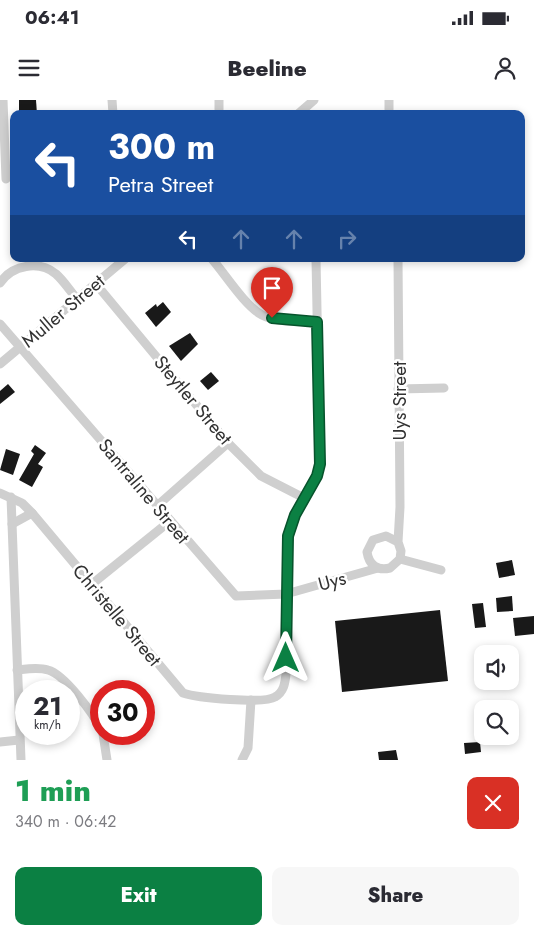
<!DOCTYPE html>
<meta charset="utf-8">
<style>
body{margin:0;font-family:Jost,sans-serif;background:#f7f7f7;color:#2b2b33;height:100vh;display:flex;flex-direction:column;font-size:19px;white-space:nowrap}
*{box-sizing:border-box;margin:0}
p{font-size:16px;color:#7c7c81}
.icon{flex:none;width:28px;height:28px;fill:none;stroke:currentColor;stroke-width:2;stroke-linecap:round;stroke-linejoin:round}
.map{position:relative;height:660px;overflow:hidden}
.side{display:flex;flex-direction:column;background:#fff;flex:1}
.side>*{flex:none}
.hud{position:absolute;left:10px;top:10px;width:515px;height:152px;border-radius:10px;box-shadow:0 2px 8px #0003;background:#1a4fa0;color:#fff;overflow:hidden}
.tools{position:absolute;left:474px;top:545px;display:grid;gap:10px}
.tools a{display:grid;place-items:center;width:45px;height:45px;border-radius:10px;background:#fff;box-shadow:0 2px 8px #0003;font-size:25px}
.speed{position:absolute;left:15px;top:580px;display:flex;gap:10px;font-size:25px;font-weight:700;text-align:center}
.speed>*{display:grid;place-content:center;width:65px;height:65px;border-radius:50%;background:#fff;box-shadow:0 2px 8px #0003;line-height:1}
.speed small{font-size:12px;font-weight:400}
.speed .limit{border:8px solid #d22;background:#fff;color:#111}
.pin{position:absolute;display:grid;place-items:center;width:42px;height:42px;color:#fff;margin:-51px -21px;border-radius:50% 50% 50% 0;rotate:-45deg;box-shadow:0 0 5px #0007}
.pin .icon{rotate:45deg}
.me{position:absolute;width:55px;margin:-28px;rotate:0deg;stroke-linejoin:round;filter:drop-shadow(0 0 4px #0008)}
.turn{display:flex;align-items:center;gap:18px;height:105px;padding:0 15px;font-size:22px}
.turn .icon{width:65px;height:65px;stroke-width:2.5}
.turn b{display:block;font-size:35px;line-height:42px}
.lanes{display:flex;align-items:center;height:48px;padding:0 15px;background:#0003;justify-content:center;gap:25px;direction:ltr}
.lanes .off{opacity:.35}
.round{display:grid;place-items:center;flex:none;width:52px;height:52px;border-radius:10px;background:#f7f7f7}
.summary{display:flex;align-items:center;justify-content:space-between;height:85px;padding:0 15px}
h1{font-size:30px;font-weight:800;line-height:38px;color:#1e9e55}
.cta{display:flex;gap:10px;margin-top:auto;padding:10px 15px}
.cta a{flex:1;height:58px;border-radius:10px;background:#0b8043;color:#fff;font-size:20px;font-weight:800;line-height:58px;text-align:center}
.cta a+a{background:#f7f7f7;color:#2b2b33}
.status{display:flex;justify-content:space-between;align-items:center;height:35px;padding:0 25px;background:#fff;direction:ltr}
.status svg{height:14px;fill:currentColor}
header{display:flex;justify-content:space-between;align-items:center;height:65px;padding:0 15px;background:#fff;font-size:22px;font-weight:800}
.map>svg:first-child{display:block}
</style>
<div class="status"><b>06:41</b><svg viewBox="0 0 49 12"><path d="M0 12V9h3v3zM5 12V6h3v6zM10 12V3h3v9zM15 12V0h3v12zM26 1h20v11H26zM47 4h2v5h-2z"/></svg></div>
<header><svg class="icon" aria-label="menu" viewBox="0 0 24 24"><path d="M4 6h16M4 12h16M4 18h16"/></svg>Beeline<svg class="icon" aria-label="person" viewBox="0 0 24 24"><circle cx="12" cy="8" r="4"/><path d="M4 21q1-7 8-7t8 7"/></svg></header>
<div class="map">
<svg width="534" height="660" viewBox="0 0 534 660">
<rect width="100%" height="100%" fill="#fff"/>
<!-- building -->
<g fill="#191919">
<polygon points="19,0 36,0 37,14 19,14"/>
<polygon points="163,202 171,212 156,227 145,213 156,204 157,207"/>
<polygon points="190,233 198,244 181,261 169,246"/>
<polygon points="211,272 219,281 208,290 200,281"/>
<polygon points="8,284 15,292 0,304 0,291"/>
<polygon points="35,345 46,353 38,364 43,367 32,387 19,380 34,354 31,351"/>
<polygon points="6,349 20,354 13,375 0,370"/>
<polygon points="512,460 515,475 499,478 496,463"/>
<polygon points="512,496 513,511 497,512 496,498"/>
<polygon points="483,503 486,527 475,528 472,504"/>
<polygon points="440,510 448,581 342,592 335,521"/>
<polygon points="534,516 534,534 515,536 513,518"/>
<polygon points="480,642 481,652 465,654 464,643"/>
<polygon points="396,650 398,660 379,660 378,652"/>
</g>
<g fill="none" stroke-linecap="round" stroke-linejoin="round">
<!-- minor -->
<g stroke="#cfcfcf" stroke-width="9">
<polyline points="3,0 6,79"/>
<polyline points="112,0 113,14"/>
<polyline points="219,0 219,14"/>
<polyline points="389,0 389,14"/>
<polyline points="298,14 314,0"/>
<path d="M212,159C225,174 245,206 262,215C277,223 300,221 317,222"/>
<path d="M0,183C12,165 39,160 56,174C64,181 70,191 77,199"/>
<polyline points="96,184 228,343 261,376 304,398"/>
<polyline points="0,224 236,496 286,494 378,468"/>
<polyline points="0,264 125,159"/>
<polyline points="398,289 444,288"/>
<path d="M0,393L22,403L32,413L183,593C197,598 264,604 275,597C284,592 285,583 286,574L288,436C294,409 314,390 320,364L316,159"/>
<polyline points="11,397 21,660"/>
<polyline points="158,405 228,343"/>
<polyline points="12,424 32,413"/>
<path d="M398,442L386,436L373,440L367,452C369,465 377,471 390,468L400,459L401,451L398,442L400,407L398,159"/>
<polyline points="400,459 441,470"/>
<polyline points="92,484 170,421"/>
<path d="M17,570C27,569 38,567 48,570C64,574 94,614 101,630"/>
<polyline points="103,634 107,660"/>
<polyline points="0,642 19,640"/>
<polyline points="242,660 248,648 251,600"/>
</g>
</g>
<g fill="none" stroke-linecap="round" stroke-linejoin="round">
<!-- route casing -->
<g stroke="#07532c" stroke-width="12">
<polyline id="route" points="272,218 317,222 320,364 317,376 295,415 288,436 286,558"/>
</g>
<!-- route -->
<use href="#route" stroke="#0b8043" stroke-width="9"/>
</g>
<g text-anchor="middle" dominant-baseline="central" stroke-width="5" stroke-linejoin="round" paint-order="stroke">
<!-- street labels -->
<g font-size="19" fill="#323232" stroke="#fff">
<text transform="translate(63 211) rotate(-40)">Muller Street</text>
<text transform="translate(193 300) rotate(50)">Steytler Street</text>
<text transform="translate(399 301) rotate(-90)">Uys Street</text>
<text transform="translate(144 391) rotate(50)">Santraline Street</text>
<text transform="translate(332 481) rotate(-15)">Uys</text>
<text transform="translate(117 515) rotate(50)">Christelle Street</text>
</g>
</g>
</svg>
<div class="tools">
<a><svg class="icon" aria-label="sound" viewBox="0 0 24 24"><path d="M4 9h4l5-4v14l-5-4H4zM17 9q2 3 0 6"/></svg></a>
<a><svg class="icon" aria-label="search" viewBox="0 0 24 24"><circle cx="10" cy="10" r="6"/><path d="M15 15l6 6"/></svg></a>
</div>
<div class="speed"><div>21<small>km/h</small></div><div class="limit">30</div></div>
<div class="pin" style="left:272px;top:218px;background:#d93025"><svg class="icon" aria-label="arrive" viewBox="0 0 24 24"><path d="M6 21V4h12l-3 4 3 4H6"/></svg></div>
<svg class="me" style="left:286px;top:558px" viewBox="-20 -20 40 40"><path d="M0-17L14 15 0 8-14 15z" fill="#0b8043" stroke="#fff" stroke-width="4"/></svg>
<div class="hud">
<div class="turn"><svg class="icon" aria-label="left" viewBox="0 0 24 24"><path d="M17 20v-9H6M10 6l-5 5 5 5"/></svg><div><b>300 m</b>Petra Street</div></div>
<div class="lanes"><svg class="icon" aria-label="left" viewBox="0 0 24 24"><path d="M17 20v-9H6M10 6l-5 5 5 5"/></svg><svg class="icon off" aria-label="ahead" viewBox="0 0 24 24"><path d="M12 20V5M6 11l6-6 6 6"/></svg><svg class="icon off" aria-label="ahead" viewBox="0 0 24 24"><path d="M12 20V5M6 11l6-6 6 6"/></svg><svg class="icon off" aria-label="right" viewBox="0 0 24 24"><path d="M7 20v-9h11M14 6l5 5-5 5"/></svg></div>
</div>
</div>
<section class="side">
<div class="summary"><div><h1>1 min</h1><p>340 m · 06:42</p></div><a class="round" style="background:#d93025;color:#fff"><svg class="icon" aria-label="close" viewBox="0 0 24 24"><path d="M6 6l12 12M18 6L6 18"/></svg></a></div>
<div class="cta"><a>Exit</a><a>Share</a></div>
</section>
